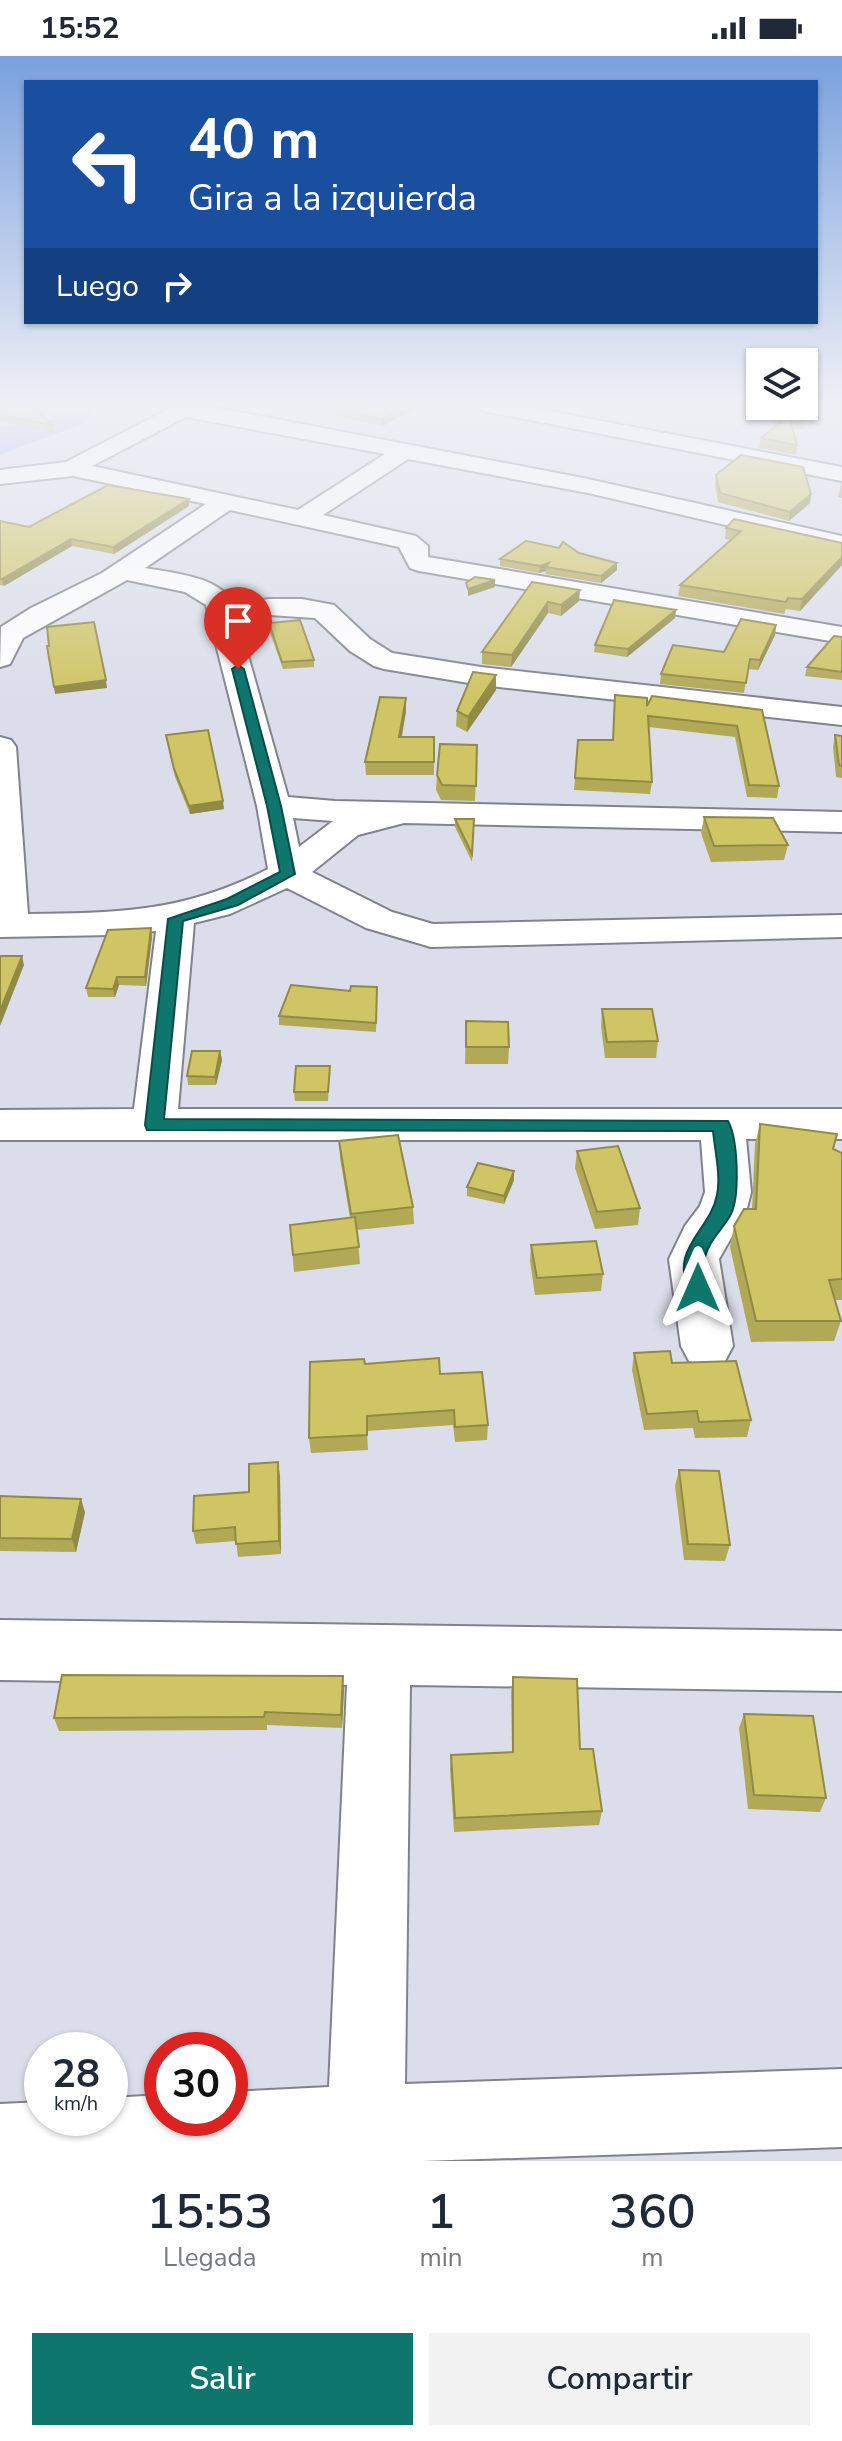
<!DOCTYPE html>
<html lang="es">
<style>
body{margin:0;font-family:"Nunito Sans",sans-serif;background:#f2f2f3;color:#1f2937;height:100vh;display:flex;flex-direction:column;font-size:30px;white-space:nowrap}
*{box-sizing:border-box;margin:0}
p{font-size:26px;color:#747a83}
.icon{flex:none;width:44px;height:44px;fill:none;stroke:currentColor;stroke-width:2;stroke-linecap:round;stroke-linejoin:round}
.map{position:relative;height:2105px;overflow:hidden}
.sheet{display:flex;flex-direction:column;background:#fff;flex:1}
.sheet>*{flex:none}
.banner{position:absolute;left:24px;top:24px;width:794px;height:244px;border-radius:0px;box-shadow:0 2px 6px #0004;background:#1a4fa0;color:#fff;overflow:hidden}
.tools{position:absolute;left:746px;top:292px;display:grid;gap:16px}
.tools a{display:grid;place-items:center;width:72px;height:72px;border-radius:0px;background:#fff;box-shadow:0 2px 6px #0004;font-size:40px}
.speed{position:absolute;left:24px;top:1976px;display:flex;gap:16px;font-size:40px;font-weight:700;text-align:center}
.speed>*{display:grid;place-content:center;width:104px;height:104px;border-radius:50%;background:#fff;box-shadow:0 2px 6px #0004;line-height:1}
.speed small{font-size:20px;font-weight:400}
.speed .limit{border:12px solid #d22;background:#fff;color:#111}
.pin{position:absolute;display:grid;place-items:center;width:68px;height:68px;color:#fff;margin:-82px -34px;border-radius:50% 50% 50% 0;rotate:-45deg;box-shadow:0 0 8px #0007}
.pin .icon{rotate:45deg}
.me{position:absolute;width:88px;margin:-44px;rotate:0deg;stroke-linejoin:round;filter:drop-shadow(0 0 6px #0008)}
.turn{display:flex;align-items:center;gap:28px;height:168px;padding:0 32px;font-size:36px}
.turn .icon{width:104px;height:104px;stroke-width:2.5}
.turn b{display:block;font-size:56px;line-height:68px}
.then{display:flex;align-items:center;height:76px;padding:0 32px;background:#0003;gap:16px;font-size:30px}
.eta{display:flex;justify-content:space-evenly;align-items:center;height:136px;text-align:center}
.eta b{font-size:48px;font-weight:600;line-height:56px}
.cta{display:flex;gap:16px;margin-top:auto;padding:16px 32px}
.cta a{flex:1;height:92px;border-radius:0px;background:#0f766e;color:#fff;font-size:32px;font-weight:600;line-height:92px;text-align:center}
.cta a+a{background:#f2f2f3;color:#1f2937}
.status{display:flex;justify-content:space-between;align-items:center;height:56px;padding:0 40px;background:#fff;direction:ltr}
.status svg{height:22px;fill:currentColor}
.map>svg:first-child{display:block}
</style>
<div class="status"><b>15:52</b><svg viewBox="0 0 49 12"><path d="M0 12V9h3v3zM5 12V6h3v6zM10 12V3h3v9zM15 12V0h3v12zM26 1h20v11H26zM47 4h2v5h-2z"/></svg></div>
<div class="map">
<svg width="842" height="2105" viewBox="0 0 842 2105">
<rect width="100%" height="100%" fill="#dbdeea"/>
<!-- green -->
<polygon fill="#a4b1ec" points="27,349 90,349 97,350 82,368 0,399 0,371 42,367 55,362 37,357"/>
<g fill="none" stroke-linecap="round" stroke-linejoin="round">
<!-- minor casing -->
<g stroke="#80838d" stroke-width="4">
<g id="minor">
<path d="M176,349H203L588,423L842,480V496L588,437L408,403L323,459L416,480L428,490V501L842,571V587L419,515L410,512L399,491L230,454L145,512C172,517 220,520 233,548L269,543H302L334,549L370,583L392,597L481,611L842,651V669L481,629L384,613L374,610L350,595L315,562L269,559L238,564L288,741L335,745L842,756V776L404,767L358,779L312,816L392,856L433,868L842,859V881L431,891L366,872L287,832L230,858L194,867L178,1053H842V1083H746L751,1136L746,1156L719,1203L733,1290L725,1305L707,1311L689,1305L681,1290L669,1203L685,1170L700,1150L705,1136L701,1084H0V1054L134,1053L156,875L113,879L0,881V681L11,684L16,691L28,858C119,857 185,856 268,813L257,750L206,549L185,536L127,524L23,582L10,608L0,611L1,571L31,552L102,517L206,448L73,420L0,428V414L66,406ZM186,361L385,398L298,454L92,410ZM293,762L333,765L299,791Z"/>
<polygon points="473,349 518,349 842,411 842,425 483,355"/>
<polygon points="0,1564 842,1575 842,1635 410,1629 405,2028 842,2013 842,2091 422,2105 0,2105 0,2048 42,2046 42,2062 110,2062 110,2042 162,2039 162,2062 230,2062 230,2036 329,2031 347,1629 0,1624"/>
</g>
</g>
<!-- minor -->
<use href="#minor" fill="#fff" fill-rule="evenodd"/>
</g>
<!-- wall -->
<g fill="#b2a956">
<polygon points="0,349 54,370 55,377 0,365"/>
<polygon points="344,349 424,349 382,370 336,360 336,353"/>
<polygon points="770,350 800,350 805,364 803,373 792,373 797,389 796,399 759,392 761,382 774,372"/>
<polygon points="716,419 811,438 810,447 789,465 718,446 715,428"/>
<polygon points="842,425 842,442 838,441"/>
<polygon points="189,443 189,450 114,498 72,490 4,530 0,529 0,465 29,471"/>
<polygon points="726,472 842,487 842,509 800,555 786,553 784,558 678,540 680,529 730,484 725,483"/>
<polygon points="579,497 617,507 617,514 601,527 545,518 546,515 539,517 500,510 500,503"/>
<polygon points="532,526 579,545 561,560 548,557 511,611 482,608 482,596"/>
<polygon points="675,562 627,601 594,596 595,589"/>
<polygon points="269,567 314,604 314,611 283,613 269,574"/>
<polygon points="776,569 775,579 758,614 748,613 744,637 660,628 661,618 724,596"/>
<polygon points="842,581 842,624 805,620 807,611"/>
<polygon points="496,634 467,676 456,670 457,655"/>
<polygon points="647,650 762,654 779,730 777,742 747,741 735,681 649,671 652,726 650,738 574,734 578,684 612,684"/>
<polygon points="406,655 402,681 434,681 434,719 366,719 365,706"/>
<polygon points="166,679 224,753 190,758 175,721"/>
<polygon points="835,679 842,680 842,722 836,721 833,691"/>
<polygon points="477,689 475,745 441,744 436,734 437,719"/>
<polygon points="704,761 788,789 784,804 711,806 701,777"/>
<polygon points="455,763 474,763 472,806 455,771"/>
<polygon points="152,881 146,930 119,929 115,941 88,941 86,932"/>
<polygon points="377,931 376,976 279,969 279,960 350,935"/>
<polygon points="602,953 658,985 656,1002 605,1002 601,970"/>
<polygon points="466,965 509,991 508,1008 465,1008"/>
<polygon points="220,995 222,1004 216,1029 188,1029 187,1020"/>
<polygon points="330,1010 328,1045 295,1045 294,1036"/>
<polygon points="760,1068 842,1097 842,1244 835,1244 841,1265 834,1285 751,1286 730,1191 734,1170 752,1153 755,1088"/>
<polygon points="339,1085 413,1151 414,1168 357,1174 360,1208 294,1216 290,1169 350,1162 340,1102"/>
<polygon points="577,1095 640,1152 638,1169 595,1173 575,1112"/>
<polygon points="514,1115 514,1124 504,1148 467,1140 467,1131"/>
<polygon points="531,1189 603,1218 601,1235 535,1239 530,1205"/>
<polygon points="634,1297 672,1307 751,1364 747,1381 695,1382 693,1372 644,1374 632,1314"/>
<polygon points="365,1308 440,1318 488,1369 487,1384 455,1386 453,1369 367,1375 368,1394 311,1397 309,1382"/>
<polygon points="679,1414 730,1489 725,1505 684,1504 675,1430"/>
<polygon points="280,1420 281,1498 238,1501 236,1485 196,1488 193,1475 249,1436"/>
<polygon points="0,1440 85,1456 76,1496 0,1495"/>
<polygon points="513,1621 580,1693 602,1755 599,1769 454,1776 450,1713 451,1699 512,1696 511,1636"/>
<polygon points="344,1634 342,1672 267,1669 267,1674 59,1675 54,1662"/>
<polygon points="744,1658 826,1742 820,1756 748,1753 739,1672"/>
</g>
<!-- shaded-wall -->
<g fill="#918a46">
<polygon points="411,349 424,349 382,370 382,363"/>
<polygon points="811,438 810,447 789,465 790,456"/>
<polygon points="189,443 189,450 114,498 113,491"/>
<polygon points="71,483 72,490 4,530 2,523"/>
<polygon points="842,501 842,509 800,555 802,543"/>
<polygon points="549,507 546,511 546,515 539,517 540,510"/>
<polygon points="617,507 617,514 601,527 601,520"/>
<polygon points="495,524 495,531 468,540 468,533"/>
<polygon points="580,534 579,545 561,560 561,549"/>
<polygon points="548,546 548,557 511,611 512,599"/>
<polygon points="676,554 675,562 627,601 628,593"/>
<polygon points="776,569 775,579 758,614 760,604"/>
<polygon points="496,619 496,634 467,676 468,661"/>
<polygon points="106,624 107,632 55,638 54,631"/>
<polygon points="406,642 406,655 399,694 399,681"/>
<polygon points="223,745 224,753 190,758 189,750"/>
<polygon points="151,872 152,881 146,930 145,921"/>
<polygon points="22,900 24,909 0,970 0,955"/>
<polygon points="117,921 119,929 115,941 113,933"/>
<polygon points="220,995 222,1004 216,1029 215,1021"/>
<polygon points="514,1115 514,1124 504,1148 504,1140"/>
<polygon points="278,1406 280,1420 281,1498 279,1485"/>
<polygon points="81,1443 85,1456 76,1496 72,1483"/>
<polygon points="343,1620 344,1634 342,1672 341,1659"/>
</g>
<!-- building -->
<g fill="#cfc564" stroke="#918a46" stroke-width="2">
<polygon points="0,349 29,349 54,370 0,358"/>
<polygon points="344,349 411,349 382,363 336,353"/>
<polygon points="773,350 800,350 805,364 790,363 797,389 761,382 785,363 776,363"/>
<polygon points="741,399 803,411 811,438 790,456 720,437 716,419"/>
<polygon points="108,429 189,443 113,491 71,483 2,523 0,523 0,465 29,471"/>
<polygon points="734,463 842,487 842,501 802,543 788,542 786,546 680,529 741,475 726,472"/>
<polygon points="526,485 559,492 563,486 579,497 617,507 601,520 546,511 549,507 540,510 500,503"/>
<polygon points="475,521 495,524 468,533 466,527"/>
<polygon points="532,526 580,534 561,549 548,546 512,599 482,596"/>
<polygon points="614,544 676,554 628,593 595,589"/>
<polygon points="741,563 776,569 760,604 750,603 746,627 661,618 673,589 724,596"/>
<polygon points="300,564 314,604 282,606 269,567"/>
<polygon points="94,566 106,624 54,631 47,590 49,590 47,571"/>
<polygon points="834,580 842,581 842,616 807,611"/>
<polygon points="473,616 496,619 468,661 457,655"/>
<polygon points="615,639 647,642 647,650 652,640 762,654 779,730 749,729 737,670 648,660 652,726 575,722 578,684 613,684"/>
<polygon points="380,641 406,642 399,681 434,681 434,706 365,706"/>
<polygon points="208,674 223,745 189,750 174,713 166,679"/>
<polygon points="835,679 842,680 842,710 839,709"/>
<polygon points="440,688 477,689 476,730 442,729 437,719"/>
<polygon points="704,761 773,762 788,789 714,790"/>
<polygon points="455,763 474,763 472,798"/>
<polygon points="151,872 145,921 117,921 113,933 86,932 108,874"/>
<polygon points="0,900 22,900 0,955"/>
<polygon points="291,929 350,935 351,930 377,931 376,967 279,960"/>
<polygon points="602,953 652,953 658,985 607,986"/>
<polygon points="466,965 508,966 509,991 466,991"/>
<polygon points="192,995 220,995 215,1021 187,1020"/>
<polygon points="296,1010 330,1010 328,1036 294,1036"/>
<polygon points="760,1068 837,1078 833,1093 842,1097 842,1223 829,1224 841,1265 756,1265 734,1170 744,1153 756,1153"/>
<polygon points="398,1079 413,1151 351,1158 339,1085"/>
<polygon points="618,1090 640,1152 597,1156 577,1095"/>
<polygon points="478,1107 514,1115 504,1140 467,1131"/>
<polygon points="355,1161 359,1191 293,1199 290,1169"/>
<polygon points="596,1185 603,1218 537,1222 531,1189"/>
<polygon points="670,1295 672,1307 736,1305 751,1364 699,1366 697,1355 647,1358 634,1297"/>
<polygon points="439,1302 440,1318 482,1316 488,1369 455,1371 454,1354 367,1360 367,1379 309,1382 310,1306 364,1303 365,1308"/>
<polygon points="278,1406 279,1485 236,1488 235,1471 193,1475 194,1440 249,1436 249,1408"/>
<polygon points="679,1414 719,1415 730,1489 688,1488"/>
<polygon points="0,1440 81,1443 72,1483 0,1482"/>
<polygon points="62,1619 343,1620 341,1659 265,1656 264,1661 54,1662"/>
<polygon points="513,1621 577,1623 580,1693 593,1693 602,1755 455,1762 451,1699 513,1696"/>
<polygon points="744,1658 813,1660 826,1742 754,1739"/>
</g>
<!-- sky -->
<linearGradient id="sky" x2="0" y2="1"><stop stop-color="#79a0de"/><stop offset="0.54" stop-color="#eff0f6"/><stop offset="1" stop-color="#eff0f6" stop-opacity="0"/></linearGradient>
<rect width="842" height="644" fill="url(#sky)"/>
<!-- route -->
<path fill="#0f766e" stroke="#0a4d48" stroke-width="2" d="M238,609L244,613L281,750L295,818L238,849L183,865L164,1063L728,1065C738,1083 740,1139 731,1158C723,1173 709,1184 705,1201C702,1213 712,1226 706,1238H691C667,1193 710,1176 717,1139C721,1120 715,1095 713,1075L147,1074L145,1069L168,863L227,843L280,816L267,750L232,613Z"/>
</svg>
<div class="tools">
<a><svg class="icon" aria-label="layers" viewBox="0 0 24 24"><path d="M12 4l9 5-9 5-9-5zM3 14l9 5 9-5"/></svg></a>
</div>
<div class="speed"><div>28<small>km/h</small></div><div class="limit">30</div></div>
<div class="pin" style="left:238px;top:613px;background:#d93025"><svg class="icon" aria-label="arrive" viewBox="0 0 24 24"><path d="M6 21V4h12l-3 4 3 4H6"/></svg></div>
<svg class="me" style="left:698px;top:1232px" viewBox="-20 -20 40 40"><path d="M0-17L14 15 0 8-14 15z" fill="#0f766e" stroke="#fff" stroke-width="4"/></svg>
<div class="banner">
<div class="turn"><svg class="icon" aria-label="left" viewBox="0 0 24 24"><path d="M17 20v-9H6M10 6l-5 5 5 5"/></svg><div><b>40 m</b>Gira a la izquierda</div></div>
<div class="then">Luego<svg class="icon" aria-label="right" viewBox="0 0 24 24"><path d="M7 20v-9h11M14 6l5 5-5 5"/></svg></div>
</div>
</div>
<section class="sheet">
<div class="eta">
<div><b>15:53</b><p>Llegada</p></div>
<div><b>1</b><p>min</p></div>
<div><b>360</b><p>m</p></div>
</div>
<div class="cta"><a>Salir</a><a>Compartir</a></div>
</section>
